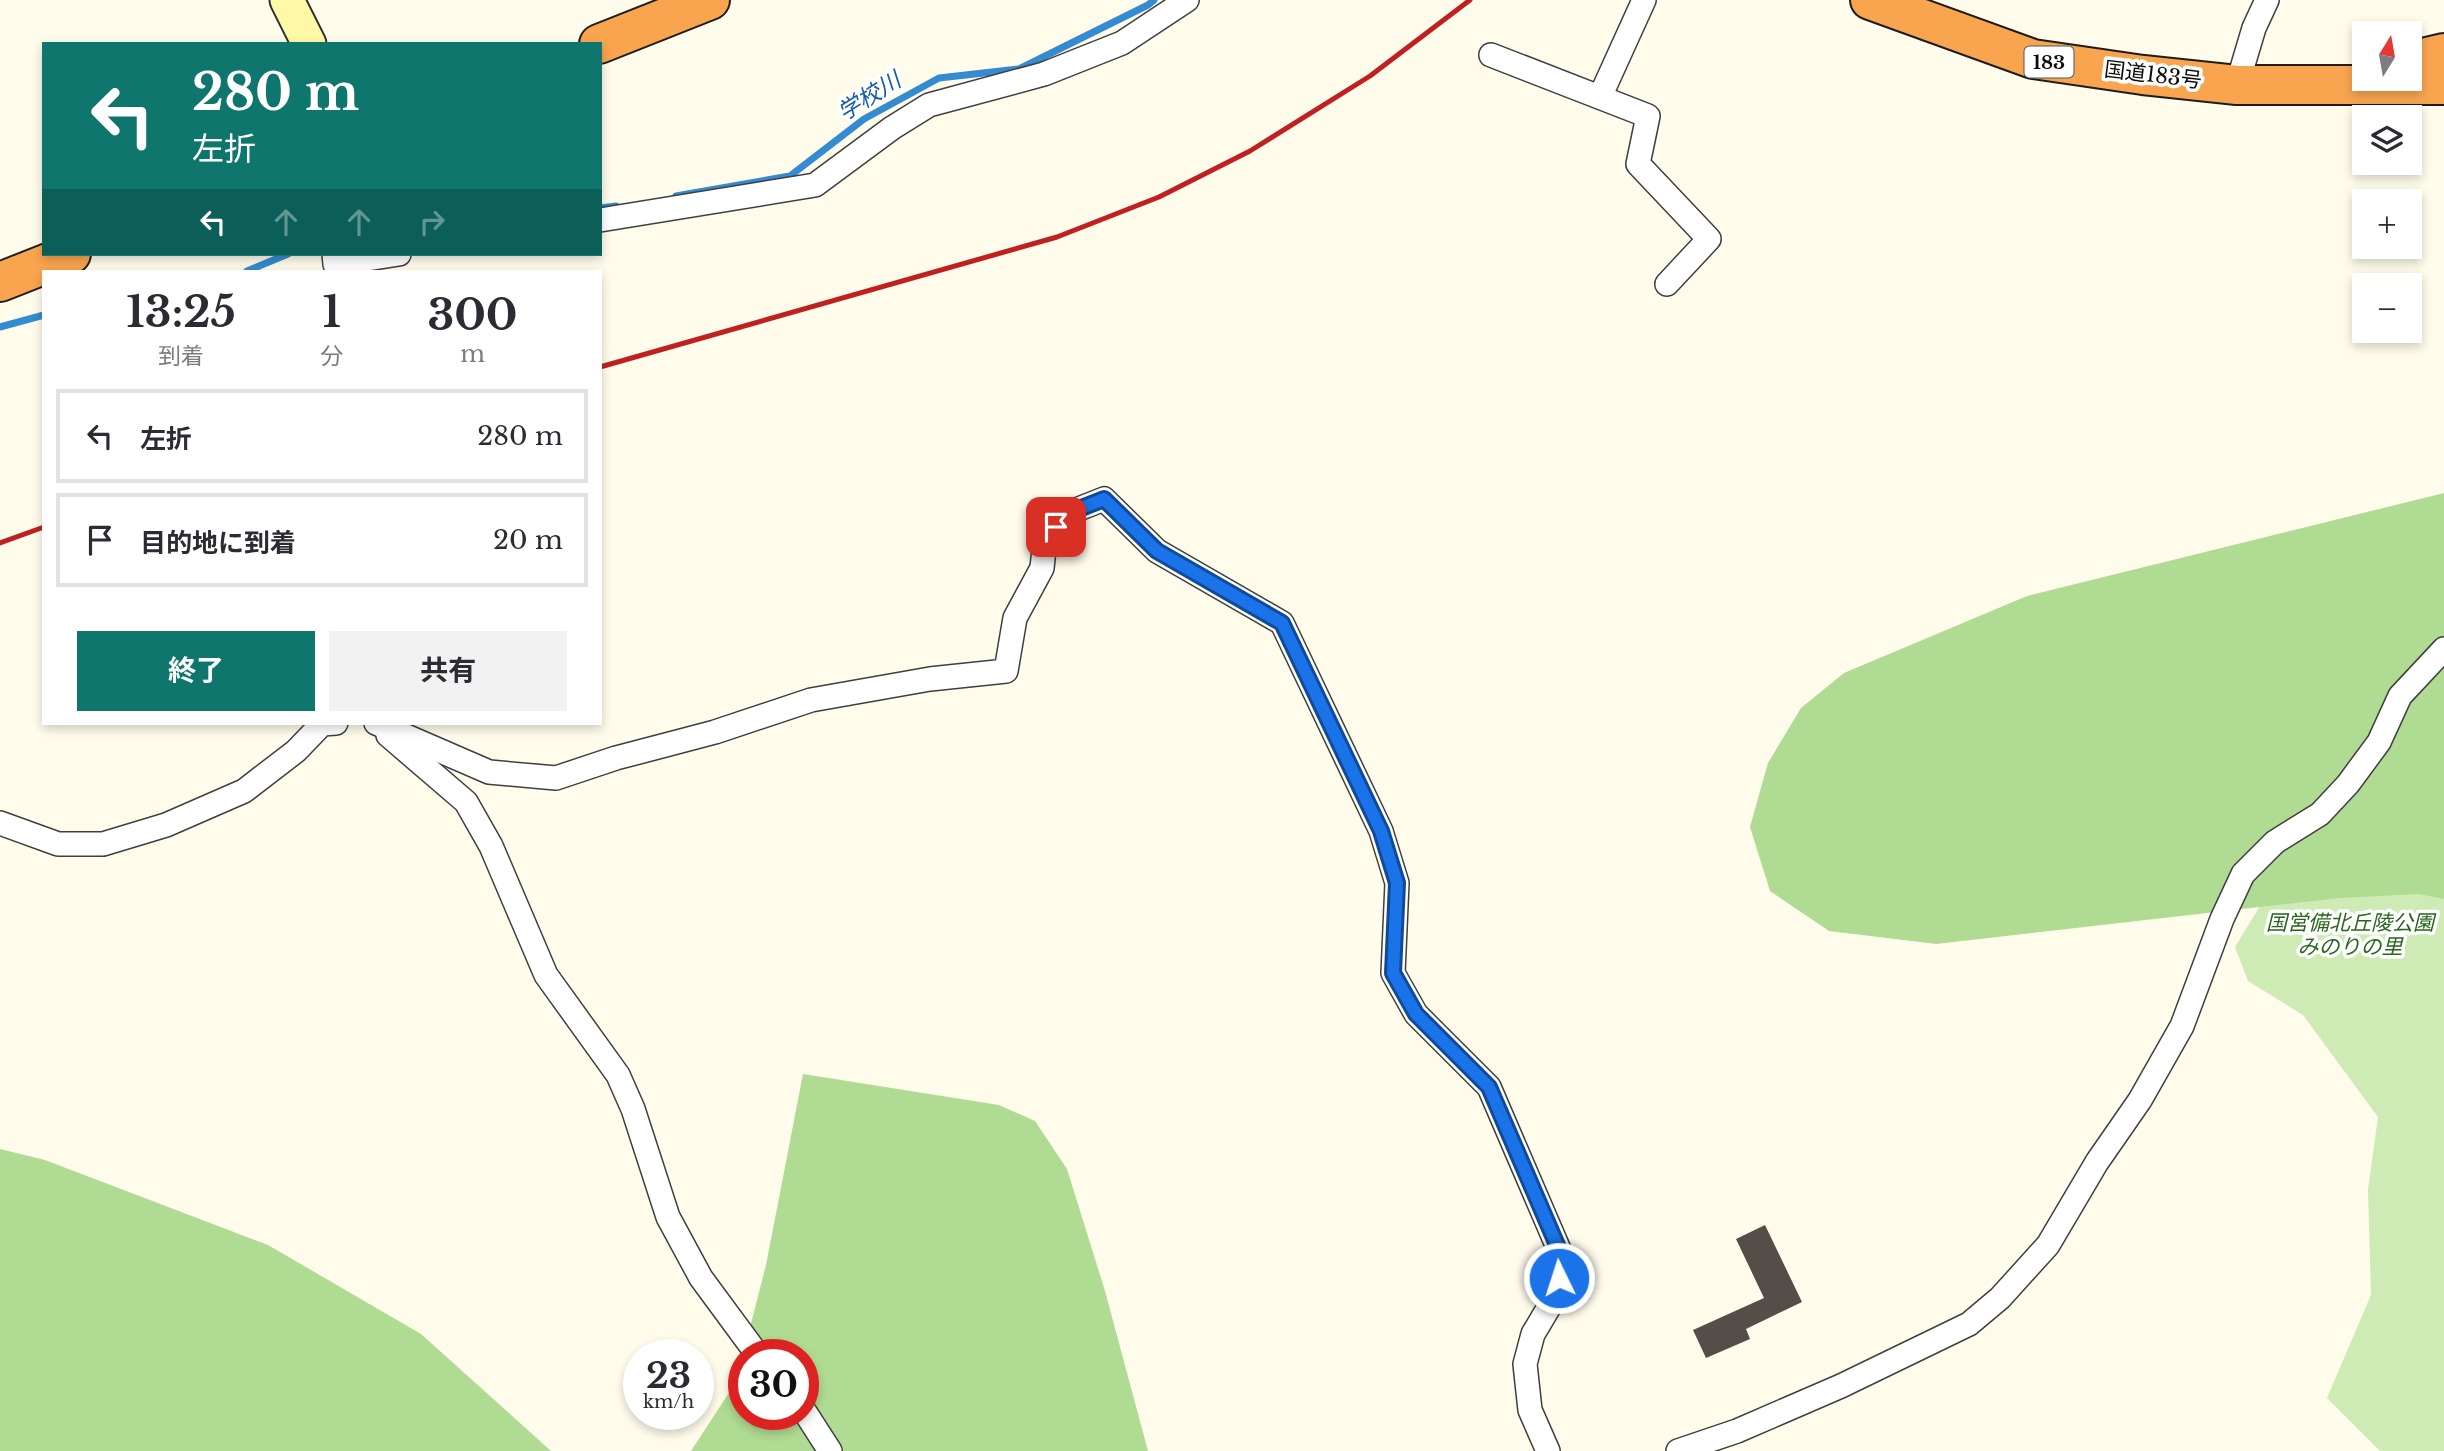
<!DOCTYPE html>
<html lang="ja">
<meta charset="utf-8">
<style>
body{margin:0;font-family:"Libre Baskerville","Noto Sans JP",serif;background:#f2f2f3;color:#2b2b33;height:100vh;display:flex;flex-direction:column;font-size:26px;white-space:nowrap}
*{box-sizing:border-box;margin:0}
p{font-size:23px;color:#7c7c81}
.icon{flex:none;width:38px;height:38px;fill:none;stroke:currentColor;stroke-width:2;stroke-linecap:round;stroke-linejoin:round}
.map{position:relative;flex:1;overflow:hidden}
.sheet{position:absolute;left:42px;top:270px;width:560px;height:455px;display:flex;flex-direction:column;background:#fff;border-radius:0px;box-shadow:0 4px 10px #0003}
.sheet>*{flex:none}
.banner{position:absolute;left:42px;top:42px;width:560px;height:214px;border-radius:0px;box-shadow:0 4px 10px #0003;background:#0f766e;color:#fff;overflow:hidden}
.needle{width:46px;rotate:11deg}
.tools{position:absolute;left:2352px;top:21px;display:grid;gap:14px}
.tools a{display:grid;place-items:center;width:70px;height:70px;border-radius:0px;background:#fff;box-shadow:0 4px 10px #0003;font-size:35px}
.speed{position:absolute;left:623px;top:1339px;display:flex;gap:14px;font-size:35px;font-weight:700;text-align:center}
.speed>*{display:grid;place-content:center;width:91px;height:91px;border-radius:50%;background:#fff;box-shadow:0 4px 10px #0003;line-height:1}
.speed small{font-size:18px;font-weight:400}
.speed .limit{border:10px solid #d22;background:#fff;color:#111}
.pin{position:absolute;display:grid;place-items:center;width:60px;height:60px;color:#fff;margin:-30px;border-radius:14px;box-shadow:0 4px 10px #0006}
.me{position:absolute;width:77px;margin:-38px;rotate:356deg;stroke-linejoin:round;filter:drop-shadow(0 0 5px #0008)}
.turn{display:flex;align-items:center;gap:24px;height:147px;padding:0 35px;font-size:32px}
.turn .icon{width:91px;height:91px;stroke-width:2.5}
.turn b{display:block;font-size:49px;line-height:60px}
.lanes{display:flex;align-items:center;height:66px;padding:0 35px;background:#0003;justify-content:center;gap:35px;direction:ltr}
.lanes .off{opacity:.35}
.eta{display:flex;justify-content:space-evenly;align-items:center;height:119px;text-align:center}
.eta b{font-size:42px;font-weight:700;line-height:49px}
.primary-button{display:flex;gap:14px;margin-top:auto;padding:14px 35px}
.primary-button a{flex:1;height:80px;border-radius:0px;background:#0f766e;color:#fff;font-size:28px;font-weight:700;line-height:80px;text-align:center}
.primary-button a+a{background:#f2f2f3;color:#2b2b33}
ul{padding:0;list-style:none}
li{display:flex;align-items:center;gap:21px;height:94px;margin:0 14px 10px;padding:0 21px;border:4px solid #e1e1e2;border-radius:0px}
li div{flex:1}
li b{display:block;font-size:26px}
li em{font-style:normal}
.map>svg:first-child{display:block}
</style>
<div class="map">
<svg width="2444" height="1451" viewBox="0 0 2444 1451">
<rect width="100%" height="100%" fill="#fffcec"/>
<!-- green -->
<polygon fill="#ceeab5" points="2444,710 2444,1451 2380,1451 2327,1398 2371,1295 2368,1190 2378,1117 2303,1015 2248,981 2235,947 2296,847"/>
<!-- forest -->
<g fill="#b0db93" fill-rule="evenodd">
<polygon points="2444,493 2444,899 2419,894 2339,898 1936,944 1829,931 1770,891 1750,827 1768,763 1801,708 1844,673 2027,596"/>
<path d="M803,1074L999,1105L1035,1121L1067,1169L1105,1291L1148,1451H691L736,1382L766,1265ZM744,1354H803V1414H744Z"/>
<polygon points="0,1149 45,1160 268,1245 421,1334 551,1451 0,1451"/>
</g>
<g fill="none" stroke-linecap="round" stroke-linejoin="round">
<!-- stream -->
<g stroke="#348bd1" stroke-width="7">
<polyline points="676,196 790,176 864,119 939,78 1019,69 1148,5 1154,0"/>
<polyline points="600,208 616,206"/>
<polyline points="247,271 288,254"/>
<polyline points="0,327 44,315"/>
</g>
</g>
<!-- building -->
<polygon fill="#554e48" points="1765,1225 1802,1302 1746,1329 1750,1339 1706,1358 1693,1330 1764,1298 1736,1239"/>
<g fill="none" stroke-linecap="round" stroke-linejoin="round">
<!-- street casing -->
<g stroke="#3f3f3f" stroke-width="26">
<g id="street">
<polyline points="1491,55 1648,116 1638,164 1709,239 1667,284"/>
<polyline points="2237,85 2254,28 2267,0"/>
<polyline points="1600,97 1644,0"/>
<polyline points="600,220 815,185 892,128 929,105 1044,74 1122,43 1187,0"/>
<polyline points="334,254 335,264 399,254"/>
<polyline points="376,723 489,772 556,778 616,758 715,732 811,700 930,679 1006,671 1015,618 1042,568 1045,540 1066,514 1104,499 1157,551 1282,623 1381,831 1397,883 1393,973 1416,1014 1489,1087 1563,1259 1555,1297 1533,1334 1525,1364 1530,1410 1548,1451"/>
<polyline points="388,735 466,802 491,846 546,975 618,1075 633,1109 668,1217 701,1278 757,1354"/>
<polyline points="0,823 58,844 103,844 166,825 244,791 296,751 322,724 336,723"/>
<polyline points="803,1409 830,1451"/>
<polyline points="1678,1451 1737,1431 1841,1386 1969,1324 2000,1298 2048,1245 2097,1162 2140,1100 2182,1026 2222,919 2243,874 2275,842 2320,814 2348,784 2379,742 2400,696 2444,649"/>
</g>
</g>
<!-- secondary casing -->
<g stroke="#2e2e2e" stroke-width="37">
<polyline id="secondary" points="287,0 309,44"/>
</g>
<!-- highway casing -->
<g stroke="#1d1d1d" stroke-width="42">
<g id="highway">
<polyline points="1870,0 2033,59 2143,75 2237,85 2444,85"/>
<polyline points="599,44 710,0"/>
<polyline points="2410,61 2444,53"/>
<polyline points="0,282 71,254"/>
</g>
</g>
<!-- street -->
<use href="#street" stroke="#fff" stroke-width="23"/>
<!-- secondary -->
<use href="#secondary" stroke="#fff9a7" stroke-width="33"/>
<!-- highway -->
<use href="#highway" stroke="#f9a550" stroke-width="38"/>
<!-- rail -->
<g stroke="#c02120" stroke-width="5">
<polyline points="600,367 1057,237 1159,197 1250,151 1370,76 1470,0"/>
<polyline points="0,543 44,527"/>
</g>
</g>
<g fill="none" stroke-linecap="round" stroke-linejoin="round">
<!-- route casing -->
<g stroke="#114b97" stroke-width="18">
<polyline id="route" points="1056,527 1066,514 1104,499 1157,551 1282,623 1381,831 1397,883 1393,973 1416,1014 1489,1087 1563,1259 1559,1278"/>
</g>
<!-- route -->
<use href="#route" stroke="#1a73e8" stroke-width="12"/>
</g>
<g text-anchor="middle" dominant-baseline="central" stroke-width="7" stroke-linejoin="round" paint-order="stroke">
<!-- shield labels -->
<rect fill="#fff" stroke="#555" stroke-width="2" x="2024.5" y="46.5" width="49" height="31" rx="5"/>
<g font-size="19" font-weight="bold" fill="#0c0c0c">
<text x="2049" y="62">183</text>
</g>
<!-- street labels -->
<g font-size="21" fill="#0c0c0c" stroke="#fff">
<text transform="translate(2153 75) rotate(7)">国道183号</text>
</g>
<!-- park labels -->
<g font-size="21" font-style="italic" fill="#27661b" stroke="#fff">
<text x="2350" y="923">国営備北丘陵公園<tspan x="2350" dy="24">みのりの里</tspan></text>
</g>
<!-- water labels -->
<g font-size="23" font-style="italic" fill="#125ca1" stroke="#fff">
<text transform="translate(869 96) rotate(-32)">学校川</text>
</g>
</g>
</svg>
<div class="tools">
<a><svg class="needle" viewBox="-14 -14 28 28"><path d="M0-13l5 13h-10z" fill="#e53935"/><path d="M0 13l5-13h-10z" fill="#7c7c81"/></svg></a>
<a><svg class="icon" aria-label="layers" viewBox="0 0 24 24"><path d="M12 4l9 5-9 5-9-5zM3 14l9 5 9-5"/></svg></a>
<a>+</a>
<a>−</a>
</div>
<div class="speed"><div>23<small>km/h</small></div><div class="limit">30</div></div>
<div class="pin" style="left:1056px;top:527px;background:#d93025"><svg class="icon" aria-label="arrive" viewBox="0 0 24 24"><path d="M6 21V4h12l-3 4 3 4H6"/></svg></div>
<svg class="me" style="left:1559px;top:1278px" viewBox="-20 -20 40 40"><circle r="17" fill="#1a73e8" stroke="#fff" stroke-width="3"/><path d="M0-11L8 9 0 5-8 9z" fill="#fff"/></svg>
<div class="banner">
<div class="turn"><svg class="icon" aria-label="left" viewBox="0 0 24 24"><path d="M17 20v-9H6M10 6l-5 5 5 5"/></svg><div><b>280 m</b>左折</div></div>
<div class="lanes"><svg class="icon" aria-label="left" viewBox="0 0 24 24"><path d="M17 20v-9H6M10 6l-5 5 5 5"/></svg><svg class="icon off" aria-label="ahead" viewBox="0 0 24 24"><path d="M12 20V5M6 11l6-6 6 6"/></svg><svg class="icon off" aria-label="ahead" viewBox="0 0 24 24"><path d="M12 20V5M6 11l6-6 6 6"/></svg><svg class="icon off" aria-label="right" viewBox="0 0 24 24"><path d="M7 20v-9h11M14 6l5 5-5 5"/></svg></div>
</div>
<section class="sheet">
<div class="eta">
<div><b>13:25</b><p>到着</p></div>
<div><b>1</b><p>分</p></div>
<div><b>300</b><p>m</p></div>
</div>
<ul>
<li><svg class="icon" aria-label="left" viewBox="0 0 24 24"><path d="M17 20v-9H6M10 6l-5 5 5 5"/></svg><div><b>左折</b></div><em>280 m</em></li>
<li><svg class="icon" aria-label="arrive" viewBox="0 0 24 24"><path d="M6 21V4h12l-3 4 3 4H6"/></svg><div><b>目的地に到着</b></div><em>20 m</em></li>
</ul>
<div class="primary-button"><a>終了</a><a>共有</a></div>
</section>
</div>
